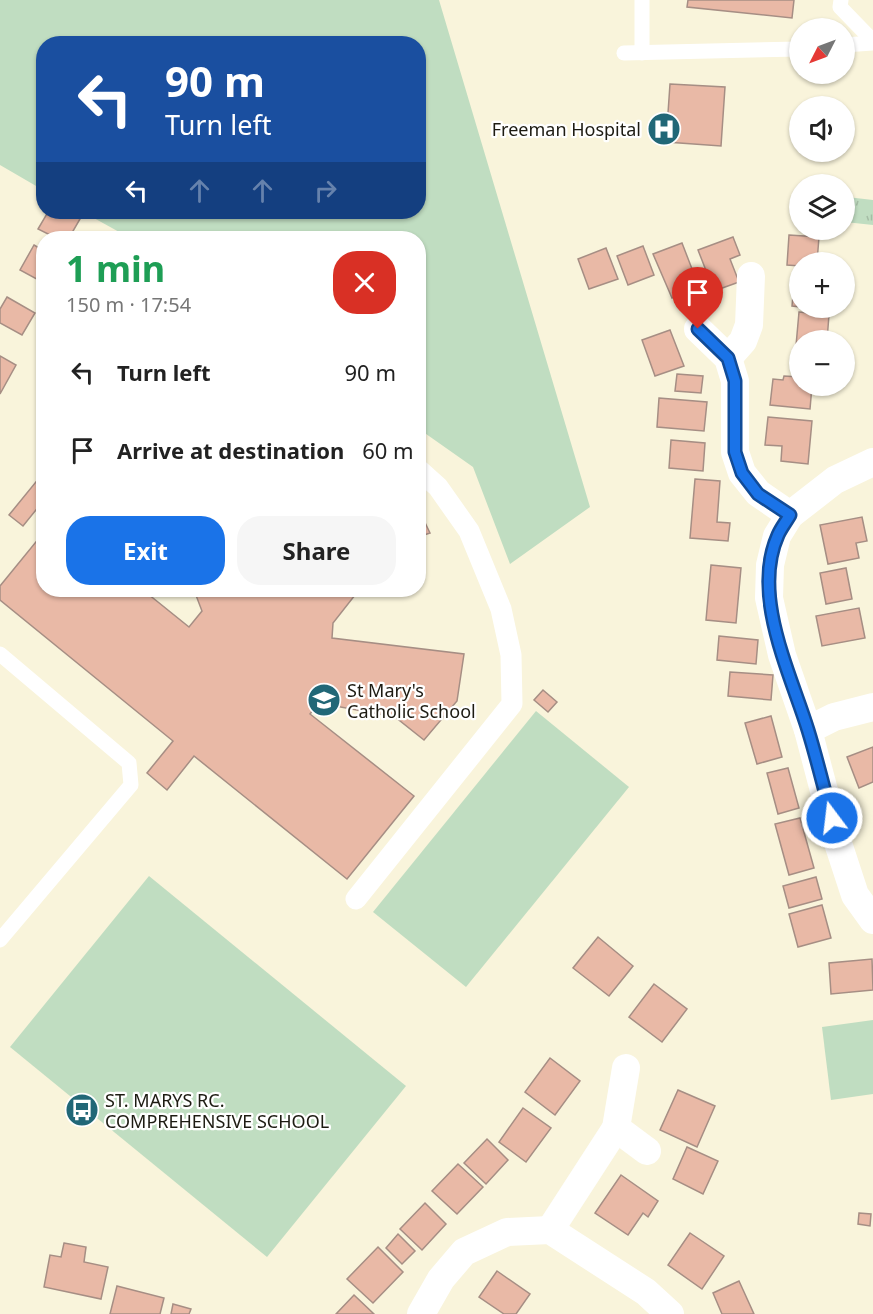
<!DOCTYPE html>
<meta charset="utf-8">
<style>
body{margin:0;font-family:"Noto Sans",sans-serif;background:#f6f6f6;color:#222;height:100vh;display:flex;flex-direction:column;font-size:22px;white-space:nowrap}
*{box-sizing:border-box;margin:0}
p{font-size:20px;color:#767676}
.icon{flex:none;width:33px;height:33px;fill:none;stroke:currentColor;stroke-width:2;stroke-linecap:round;stroke-linejoin:round}
.map{position:relative;flex:1;overflow:hidden}
.details{position:absolute;left:36px;top:231px;width:390px;height:366px;display:flex;flex-direction:column;background:#fff;border-radius:24px;box-shadow:0 2px 4px #0004}
.details>*{flex:none}
.banner{position:absolute;left:36px;top:36px;width:390px;height:183px;border-radius:24px;box-shadow:0 2px 4px #0004;background:#1a4fa0;color:#fff;overflow:hidden}
.needle{width:39px;rotate:228deg}
.buttons{position:absolute;left:789px;top:18px;display:grid;gap:12px}
.buttons a{display:grid;place-items:center;width:66px;height:66px;border-radius:50%;background:#fff;box-shadow:0 2px 4px #0004;font-size:30px}
.pin{position:absolute;display:grid;place-items:center;width:51px;height:51px;color:#fff;margin:-62px -26px;border-radius:50% 50% 50% 0;rotate:-45deg;box-shadow:0 0 6px #0007}
.pin .icon{rotate:45deg}
.me{position:absolute;width:66px;margin:-33px;rotate:345deg;stroke-linejoin:round;filter:drop-shadow(0 0 4px #0008)}
.turn{display:flex;align-items:center;gap:21px;height:126px;padding:0 30px;font-size:27px}
.turn .icon{width:78px;height:78px;stroke-width:2.5}
.turn b{display:block;font-size:42px;line-height:51px}
.lanes{display:flex;align-items:center;height:57px;padding:0 30px;background:#0003;justify-content:center;gap:30px;direction:ltr}
.lanes .off{opacity:.35}
.round{display:grid;place-items:center;flex:none;width:63px;height:63px;border-radius:24px;background:#f6f6f6}
.overview{display:flex;align-items:center;justify-content:space-between;height:102px;padding:0 30px}
h1{font-size:36px;font-weight:700;line-height:45px;color:#1e9e55}
.action{display:flex;gap:12px;margin-top:auto;padding:12px 30px}
.action a{flex:1;height:69px;border-radius:24px;background:#1a73e8;color:#fff;font-size:24px;font-weight:700;line-height:69px;text-align:center}
.action a+a{background:#f6f6f6;color:#222}
ul{padding:0;list-style:none}
li{display:flex;align-items:center;gap:18px;height:78px;padding:0 30px}
li div{flex:1}
li b{display:block;font-size:22px}
li em{font-style:normal}
.map>svg:first-child{display:block}
</style>
<div class="map">
<svg width="873" height="1314" viewBox="0 0 873 1314">
<defs>
<pattern id="grass-tufts" width="24" height="20" patternUnits="userSpaceOnUse" patternTransform="scale(1.5)"><rect width="24" height="20" fill="#c0ddc1"/><path d="M3 7l-1-3M5 7V3M7 7l1-3M15 17l-1-3M17 17v-4M19 17l1-3" fill="none" stroke="#a5bda5"/></pattern>
</defs>
<rect width="100%" height="100%" fill="#f9f4db"/>
<!-- grass -->
<polygon fill="url(#grass-tufts)" points="847,197 873,200 873,225 845,222 845,202"/>
<!-- park -->
<g fill="#c0ddc1">
<polygon points="0,0 439,0 590,507 510,564 473,467 419,429 418,238 139,238 140,236 121,233 83,212 418,212 418,44 44,44 43,190 0,165"/>
<polygon points="536,711 629,787 466,987 373,912"/>
<polygon points="149,876 406,1086 267,1257 10,1047"/>
<polygon points="873,1020 873,1094 831,1100 822,1027"/>
</g>
<!-- building -->
<g fill="#e9b9a6" stroke="#a68e84" stroke-width="1.5">
<polygon points="688,0 794,0 792,18 687,7"/>
<polygon points="670,84 725,87 721,146 666,142"/>
<polygon points="48,212 68,212 80,219 69,238 56,238 38,229"/>
<polygon points="789,235 819,237 817,262 800,262 800,266 787,265"/>
<polygon points="733,237 740,255 730,259 739,282 714,291 698,250"/>
<polygon points="682,243 699,287 672,298 653,254"/>
<polygon points="34,245 44,251 44,283 20,270"/>
<polygon points="643,246 654,275 628,285 617,256"/>
<polygon points="606,248 618,279 589,289 578,259"/>
<polygon points="795,275 800,276 800,307 792,306"/>
<polygon points="7,297 35,313 22,335 0,323 0,309"/>
<polygon points="799,312 829,315 827,340 800,340 800,368 794,368"/>
<polygon points="670,330 684,366 655,376 642,340"/>
<polygon points="0,356 16,365 0,394"/>
<polygon points="677,374 703,376 701,393 675,391"/>
<polygon points="784,376 800,377 800,386 812,386 810,409 770,405 773,379 783,380"/>
<polygon points="659,398 707,402 704,431 657,427"/>
<polygon points="768,417 812,421 808,464 781,461 782,446 765,445"/>
<polygon points="671,440 705,443 703,471 669,468"/>
<polygon points="44,472 44,500 23,526 9,515"/>
<polygon points="695,479 720,481 717,522 730,523 728,541 690,538"/>
<polygon points="418,508 430,533 418,537"/>
<polygon points="862,517 867,541 856,543 859,558 828,564 820,525"/>
<polygon points="44,532 44,590 143,590 189,627 202,611 194,590 359,590 333,623 332,638 464,654 457,701 424,740 395,717 319,703 310,714 414,796 347,879 194,756 167,790 147,773 173,741 0,600 0,586"/>
<polygon points="711,565 741,568 736,623 706,620"/>
<polygon points="846,568 852,599 826,604 820,573"/>
<polygon points="859,608 865,638 822,646 816,616"/>
<polygon points="719,636 758,640 756,664 717,660"/>
<polygon points="730,672 773,675 771,700 728,696"/>
<polygon points="543,690 557,702 548,712 534,700"/>
<polygon points="771,716 782,757 757,764 745,723"/>
<polygon points="873,747 873,782 859,788 847,757"/>
<polygon points="788,768 799,808 778,814 767,773"/>
<polygon points="800,818 814,868 789,875 775,824"/>
<polygon points="816,877 822,899 789,908 783,886"/>
<polygon points="822,905 831,938 798,947 789,914"/>
<polygon points="598,937 633,966 609,996 573,968"/>
<polygon points="872,959 873,990 831,994 829,963"/>
<polygon points="654,984 687,1009 662,1042 629,1017"/>
<polygon points="550,1058 580,1081 555,1115 525,1092"/>
<polygon points="678,1090 715,1106 697,1147 660,1130"/>
<polygon points="523,1108 551,1128 526,1162 499,1142"/>
<polygon points="487,1139 508,1160 486,1184 464,1163"/>
<polygon points="687,1147 718,1161 703,1194 673,1179"/>
<polygon points="458,1164 483,1187 457,1214 432,1191"/>
<polygon points="621,1175 658,1201 648,1217 643,1213 628,1235 595,1213"/>
<polygon points="425,1203 446,1224 422,1250 400,1229"/>
<polygon points="859,1213 871,1214 870,1226 858,1224"/>
<polygon points="690,1233 724,1256 702,1289 668,1265"/>
<polygon points="398,1234 415,1251 402,1264 386,1248"/>
<polygon points="64,1243 86,1247 84,1262 108,1267 101,1299 44,1287 50,1255 61,1257"/>
<polygon points="378,1247 403,1272 373,1303 347,1279"/>
<polygon points="497,1271 530,1294 516,1314 504,1314 479,1297"/>
<polygon points="739,1281 754,1314 722,1314 713,1293"/>
<polygon points="117,1286 164,1298 160,1314 110,1314"/>
<polygon points="354,1295 374,1314 336,1314"/>
<polygon points="173,1304 191,1309 189,1314 171,1314"/>
</g>
<g fill="none" stroke-linecap="round" stroke-linejoin="round">
<!-- service -->
<g stroke="#fff" stroke-width="15">
<polyline points="642,0 642,53"/>
<polyline points="841,0 840,7 873,41"/>
<polyline points="844,45 873,43"/>
<polyline points="624,53 800,49"/>
<polyline points="0,654 129,763 131,785 0,940"/>
</g>
<!-- pedestrian -->
<polyline stroke="#fff" stroke-width="21" points="356,899 512,704 511,655 501,609 469,531 438,487 418,469"/>
<!-- minor -->
<g stroke="#fff" stroke-width="28">
<polyline points="698,329 728,358 735,381 735,452 742,473 758,493 790,515"/>
<polyline points="728,358 743,341 749,325 751,276"/>
<polyline points="873,462 835,480 790,515 777,536 770,565 769,598 782,655 808,730 837,840 855,895 873,920"/>
<polyline points="808,730 834,717 873,707"/>
<polyline points="626,1068 616,1128 647,1151"/>
<polyline points="550,1230 616,1128"/>
<polyline points="421,1314 441,1279 464,1252 507,1232 550,1230 646,1292 670,1314"/>
</g>
</g>
<g fill="none" stroke-linecap="round" stroke-linejoin="round">
<!-- route casing -->
<g stroke="#114b97" stroke-width="15">
<path id="route" d="M698,329L728,358L735,381V452L742,473L758,494L790,515C786,522 781,528 778,535C751,595 790,672 808,730C817,759 824,789 832,818"/>
</g>
<!-- route -->
<use href="#route" stroke="#1a73e8" stroke-width="10"/>
</g>
<!-- icons -->
<defs>
<g id="hospital-disc" transform="scale(1.725)"><circle r="9.5" fill="#216777" stroke="#fff"/><path d="M-5-5h3v3.5h4V-5h3V5h-3V1.5h-4V5h-3Z" fill="#fff"/></g>
<g id="school-disc" transform="scale(1.725)"><circle r="9.5" fill="#216777" stroke="#fff"/><path d="M0-5L7-2L0 1L-7-2ZM-4 1L0 2.5L4 1V4Q0 6-4 4Z" fill="#fff"/></g>
<g id="bus-disc" transform="scale(1.725)"><circle r="9.5" fill="#216777" stroke="#fff"/><path d="M-5-6H5V4H4V6H2V4H-2V6H-4V4H-5ZM-3.5-4V0h7V-4ZM-3.5 1.2v1.5H-2V1.2ZM2 1.2v1.5H3.5V1.2Z" fill="#fff"/></g>
</defs>
<g fill-rule="evenodd">
<use href="#hospital-disc" x="664" y="129"/>
<use href="#school-disc" x="324" y="700"/>
<use href="#bus-disc" x="82" y="1110"/>
</g>
<g text-anchor="middle" dominant-baseline="central" stroke-width="4.5" stroke-linejoin="round" paint-order="stroke">
<!-- poi labels -->
<g font-size="18" fill="#1d1b12" stroke="#fff" text-anchor="start">
<text x="641" y="129" text-anchor="end">Freeman Hospital</text>
<text x="347" y="690">St Mary's<tspan x="347" dy="21">Catholic School</tspan></text>
<text x="105" y="1100">ST. MARYS RC.<tspan x="105" dy="21">COMPREHENSIVE SCHOOL</tspan></text>
</g>
</g>
</svg>
<div class="buttons">
<a><svg class="needle" viewBox="-14 -14 28 28"><path d="M0-13l5 13h-10z" fill="#e53935"/><path d="M0 13l5-13h-10z" fill="#767676"/></svg></a>
<a><svg class="icon" aria-label="sound" viewBox="0 0 24 24"><path d="M4 9h4l5-4v14l-5-4H4zM17 9q2 3 0 6"/></svg></a>
<a><svg class="icon" aria-label="layers" viewBox="0 0 24 24"><path d="M12 4l9 5-9 5-9-5zM3 14l9 5 9-5"/></svg></a>
<a>+</a>
<a>−</a>
</div>
<div class="pin" style="left:698px;top:329px;background:#d93025"><svg class="icon" aria-label="arrive" viewBox="0 0 24 24"><path d="M6 21V4h12l-3 4 3 4H6"/></svg></div>
<svg class="me" style="left:832px;top:818px" viewBox="-20 -20 40 40"><circle r="17" fill="#1a73e8" stroke="#fff" stroke-width="3"/><path d="M0-11L8 9 0 5-8 9z" fill="#fff"/></svg>
<div class="banner">
<div class="turn"><svg class="icon" aria-label="left" viewBox="0 0 24 24"><path d="M17 20v-9H6M10 6l-5 5 5 5"/></svg><div><b>90 m</b>Turn left</div></div>
<div class="lanes"><svg class="icon" aria-label="left" viewBox="0 0 24 24"><path d="M17 20v-9H6M10 6l-5 5 5 5"/></svg><svg class="icon off" aria-label="ahead" viewBox="0 0 24 24"><path d="M12 20V5M6 11l6-6 6 6"/></svg><svg class="icon off" aria-label="ahead" viewBox="0 0 24 24"><path d="M12 20V5M6 11l6-6 6 6"/></svg><svg class="icon off" aria-label="right" viewBox="0 0 24 24"><path d="M7 20v-9h11M14 6l5 5-5 5"/></svg></div>
</div>
<section class="details">
<div class="overview"><div><h1>1 min</h1><p>150 m · 17:54</p></div><a class="round" style="background:#d93025;color:#fff"><svg class="icon" aria-label="close" viewBox="0 0 24 24"><path d="M6 6l12 12M18 6L6 18"/></svg></a></div>
<ul>
<li><svg class="icon" aria-label="left" viewBox="0 0 24 24"><path d="M17 20v-9H6M10 6l-5 5 5 5"/></svg><div><b>Turn left</b></div><em>90 m</em></li>
<li><svg class="icon" aria-label="arrive" viewBox="0 0 24 24"><path d="M6 21V4h12l-3 4 3 4H6"/></svg><div><b>Arrive at destination</b></div><em>60 m</em></li>
</ul>
<div class="action"><a>Exit</a><a>Share</a></div>
</section>
</div>
